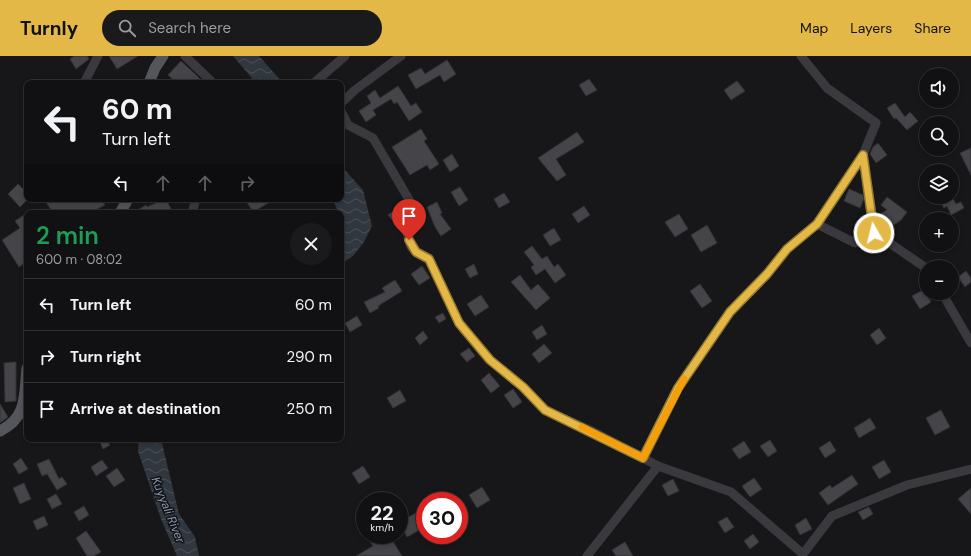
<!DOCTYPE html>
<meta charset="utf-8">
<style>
body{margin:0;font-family:"DM Sans",sans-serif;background:#1a1a1c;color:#f1f3f6;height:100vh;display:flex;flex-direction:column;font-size:15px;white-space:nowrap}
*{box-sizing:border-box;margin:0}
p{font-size:13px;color:#9c9da0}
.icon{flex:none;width:22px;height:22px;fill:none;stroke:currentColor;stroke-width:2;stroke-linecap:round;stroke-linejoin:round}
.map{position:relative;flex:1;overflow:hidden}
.panel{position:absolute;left:24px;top:154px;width:320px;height:232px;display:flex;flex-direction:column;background:#111113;border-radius:8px;box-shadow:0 2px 6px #0003,0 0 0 1px #303133}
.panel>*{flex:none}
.hud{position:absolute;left:24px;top:24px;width:320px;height:122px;border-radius:8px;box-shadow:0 2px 6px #0003,0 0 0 1px #303133;background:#111113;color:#f1f3f6;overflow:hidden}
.tools{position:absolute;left:919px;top:12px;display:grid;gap:8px}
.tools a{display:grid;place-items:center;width:40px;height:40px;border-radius:50%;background:#111113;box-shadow:0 2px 6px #0003,0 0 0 1px #303133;font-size:20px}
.speed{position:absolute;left:356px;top:436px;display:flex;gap:8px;font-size:20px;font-weight:700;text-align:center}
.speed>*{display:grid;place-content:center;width:52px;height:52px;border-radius:50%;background:#111113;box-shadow:0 2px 6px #0003,0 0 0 1px #303133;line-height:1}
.speed small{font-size:10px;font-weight:400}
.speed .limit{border:6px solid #d22;background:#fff;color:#111}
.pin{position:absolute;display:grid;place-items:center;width:34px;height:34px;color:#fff;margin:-41px -17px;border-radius:50% 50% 50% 0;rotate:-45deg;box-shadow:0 0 4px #0007}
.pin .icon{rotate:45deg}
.me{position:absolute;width:44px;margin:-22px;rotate:352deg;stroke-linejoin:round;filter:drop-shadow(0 0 3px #0008)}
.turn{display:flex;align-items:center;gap:14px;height:84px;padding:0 12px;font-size:18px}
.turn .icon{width:52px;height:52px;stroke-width:2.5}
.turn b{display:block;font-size:28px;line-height:34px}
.lanes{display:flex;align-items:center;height:38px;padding:0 12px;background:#0003;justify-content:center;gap:20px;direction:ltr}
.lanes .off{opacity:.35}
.round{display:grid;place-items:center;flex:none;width:42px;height:42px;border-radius:21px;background:#1a1a1c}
.summary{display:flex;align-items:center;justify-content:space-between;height:68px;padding:0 12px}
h1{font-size:24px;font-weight:600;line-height:30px;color:#1e9e55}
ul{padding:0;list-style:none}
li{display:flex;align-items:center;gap:12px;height:52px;padding:0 12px;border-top:1px solid #303133}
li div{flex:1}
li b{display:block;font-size:15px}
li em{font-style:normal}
header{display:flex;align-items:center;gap:24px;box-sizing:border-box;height:56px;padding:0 20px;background:#e3b846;color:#111}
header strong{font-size:19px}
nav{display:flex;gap:22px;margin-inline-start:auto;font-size:14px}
.search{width:280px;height:36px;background:#1a1a1c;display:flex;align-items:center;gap:10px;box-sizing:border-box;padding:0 14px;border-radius:22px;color:#9c9da0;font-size:15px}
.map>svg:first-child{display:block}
</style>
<header>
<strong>Turnly</strong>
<div class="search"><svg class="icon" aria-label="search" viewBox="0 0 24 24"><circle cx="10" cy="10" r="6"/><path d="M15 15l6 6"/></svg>Search here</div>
<nav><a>Map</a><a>Layers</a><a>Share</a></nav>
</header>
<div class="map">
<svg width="971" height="500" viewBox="0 0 971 500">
<defs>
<pattern id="water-waves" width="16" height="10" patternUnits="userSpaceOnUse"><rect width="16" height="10" fill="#30373e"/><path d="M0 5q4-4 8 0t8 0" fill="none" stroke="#4b5158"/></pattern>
</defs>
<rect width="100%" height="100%" fill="#171719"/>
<!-- water -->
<g fill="url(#water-waves)">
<polygon points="233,0 259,0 283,27 256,27"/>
<polygon points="341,110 363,134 372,170 364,186 353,200 341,208 341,157 338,157 333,143 341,143"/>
<polygon points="139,383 161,383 179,458 195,481 199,500 177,500 161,463 138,395"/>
</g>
<!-- building -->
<g fill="#454449" stroke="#323135">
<polygon points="74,0 87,0 89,3 76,13 70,3"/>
<polygon points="109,0 138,0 117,13"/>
<polygon points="447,4 456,18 444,26 440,19 416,33 408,19 421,12 425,18"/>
<polygon points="181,5 195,18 204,27 177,27 168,19"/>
<polygon points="589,23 597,34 586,40 579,29"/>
<polygon points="737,25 745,35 731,44 724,34"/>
<polygon points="398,30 411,50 416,47 422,56 409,65 397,46 394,48 391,43 373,54 376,59 366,66 359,55 371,47 367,40 375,34 380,42"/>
<polygon points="895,47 905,61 910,56 918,65 907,74 896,62 894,63 887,52"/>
<polygon points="421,73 427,83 424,85 439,108 430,114 427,109 410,119 392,91"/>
<polygon points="577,76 584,86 556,103 566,119 557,125 538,102"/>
<polygon points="878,87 887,99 876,107 870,98 873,91"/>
<polygon points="971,92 971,119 960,97"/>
<polygon points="452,98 459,110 450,116 443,104"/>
<polygon points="18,128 27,137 27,144 20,151 8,138"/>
<polygon points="460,131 468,144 459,150 451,136"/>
<polygon points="849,133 863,139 864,143 860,152 844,145"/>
<polygon points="504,137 510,146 499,152 494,143"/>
<polygon points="887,141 907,156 901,164 884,176 881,174 878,159 887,154 881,149"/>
<polygon points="937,141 952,141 956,148 961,146 964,152 951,159 947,150 944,152"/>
<polygon points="44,143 101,143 105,149 97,153 101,157 53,157"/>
<polygon points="164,143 166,143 171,153 162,157 133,157 146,149 147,151"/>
<polygon points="245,143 275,143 253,156"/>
<polygon points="437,146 442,157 440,158 451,173 441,180 435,171 427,151"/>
<polygon points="401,149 408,158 397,170 388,159"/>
<polygon points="584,150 590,159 578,167 572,158"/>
<polygon points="679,158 688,173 675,181 665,166"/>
<polygon points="24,159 27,164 27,205 19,211 2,184 20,172 15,165"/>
<polygon points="707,169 717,187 701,196 691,179"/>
<polygon points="554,172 561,184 550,190 543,179"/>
<polygon points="532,190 542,203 547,200 554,211 558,208 566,219 555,227 545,213 536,219 531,211 534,209 524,196"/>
<polygon points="474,208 478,218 470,222 465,213"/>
<polygon points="422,210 430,222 419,229 411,218"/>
<polygon points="966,215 971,222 971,226 965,231 958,221"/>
<polygon points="520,219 531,234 538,228 550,242 536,254 511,226"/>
<polygon points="395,224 402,235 378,250 379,252 370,257 364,246 385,236 382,232"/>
<polygon points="700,228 712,245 702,252 690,235"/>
<polygon points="923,234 931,246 920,253 912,240"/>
<polygon points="481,239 489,251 475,260 467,248"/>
<polygon points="443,257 446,263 439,267 435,261"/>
<polygon points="357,260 362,269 350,276 345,267"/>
<polygon points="542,269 547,278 537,284 532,276"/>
<polygon points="879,272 886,282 877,289 870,279"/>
<polygon points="423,275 428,282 420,289 415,282"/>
<polygon points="544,288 552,297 539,307 532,298"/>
<polygon points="469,292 475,300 467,306 460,298"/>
<polygon points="16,306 16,345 5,346 4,307"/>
<polygon points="489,317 500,330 491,337 481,324"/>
<polygon points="513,333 522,346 513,352 504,339"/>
<polygon points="400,334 406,345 393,352 387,342"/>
<polygon points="0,348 8,361 0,367"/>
<polygon points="941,354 950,371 935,379 926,362"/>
<polygon points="870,362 876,372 859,382 854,372"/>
<polygon points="105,383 110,389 103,393 100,386"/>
<polygon points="770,384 777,395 768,401 760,390"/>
<polygon points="744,385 751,396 739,403 732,393"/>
<polygon points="830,385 836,395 825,402 819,392"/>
<polygon points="21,402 28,413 19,418 13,408"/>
<polygon points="49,403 59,423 62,421 67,428 57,434 47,418 42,420 37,408"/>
<polygon points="102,404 108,412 96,420 91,411"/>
<polygon points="884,404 891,416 879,423 872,411"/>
<polygon points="363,410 370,421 359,428 352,417"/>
<polygon points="117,412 125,424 114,431 106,420"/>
<polygon points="852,419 858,428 828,449 819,437 830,429 832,432"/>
<polygon points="754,422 762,433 750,441 742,430"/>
<polygon points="673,423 679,435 668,440 662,429"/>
<polygon points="24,427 31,443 20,448 13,432"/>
<polygon points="482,431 490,444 477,452 469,439"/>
<polygon points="971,432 971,458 958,443"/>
<polygon points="56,438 62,448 52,453 47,443"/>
<polygon points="84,450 89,459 79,465 74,456"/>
<polygon points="869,451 873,458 863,464 858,456"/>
<polygon points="418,456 425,471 407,481 399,466"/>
<polygon points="44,460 48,469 37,474 33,465"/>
<polygon points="365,460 365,478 357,465"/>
<polygon points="727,461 734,471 725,477 718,466"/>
<polygon points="806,462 812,473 800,479 795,469"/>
<polygon points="86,475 101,496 94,500 87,500 76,482"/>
<polygon points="753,478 759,486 750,493 744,485"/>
<polygon points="383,479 389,479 402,500 356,500 373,490 371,487"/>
<polygon points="625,486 633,500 616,500 612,494"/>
</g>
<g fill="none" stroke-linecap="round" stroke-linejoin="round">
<!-- minor -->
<g stroke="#39393e" stroke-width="9">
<polyline points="185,0 213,27"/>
<polyline points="801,0 827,32 876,67 863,99 817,168"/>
<polyline points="84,27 98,0"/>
<polyline points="314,27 345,0"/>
<polyline points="341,47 355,34 401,0"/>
<polyline points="341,55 348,69 373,82 414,152 414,160 408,168 407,177 411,191 416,196 429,203 459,267 490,304 523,331 545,354 590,374 643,402"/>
<polyline points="863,99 875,177 926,212"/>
<polyline points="192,157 196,143"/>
<polyline points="855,187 817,168 787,193 767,218 730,256 678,332 643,402 658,410 731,436 803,498 832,460 907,429 971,413"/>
<polyline points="942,237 971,287"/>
<polyline points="587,500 658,410"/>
</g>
<!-- major -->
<g stroke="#55565c" stroke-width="11">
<polyline points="149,27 155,12 163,0"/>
<polyline points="120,157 128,143"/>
<path d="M0,375C28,361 24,339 27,312"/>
</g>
</g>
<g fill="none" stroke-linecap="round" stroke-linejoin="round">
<!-- route casing -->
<g stroke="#94782e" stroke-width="10">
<polyline id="route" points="409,184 416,196 429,203 459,267 490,304 523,331 545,354 643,402 678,332 730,256 767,218 787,193 817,168 863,99 874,177"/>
</g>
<!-- route -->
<use href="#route" stroke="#e3b846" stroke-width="7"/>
<!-- slow -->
<polyline stroke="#f59e0b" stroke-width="7" points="582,371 643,402 684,323"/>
</g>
<g text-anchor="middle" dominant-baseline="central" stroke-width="3" stroke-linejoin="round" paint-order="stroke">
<!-- water labels -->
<g font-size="12" font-style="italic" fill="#8599b0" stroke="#121214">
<text transform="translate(168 454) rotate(68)">Kuyyali River</text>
</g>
</g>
</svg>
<div class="tools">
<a><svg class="icon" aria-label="sound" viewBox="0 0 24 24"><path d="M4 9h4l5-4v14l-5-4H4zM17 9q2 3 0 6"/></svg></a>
<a><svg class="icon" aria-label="search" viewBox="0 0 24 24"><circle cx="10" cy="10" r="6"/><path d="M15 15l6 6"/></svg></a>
<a><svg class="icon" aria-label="layers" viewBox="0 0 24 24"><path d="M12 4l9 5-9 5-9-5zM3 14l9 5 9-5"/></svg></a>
<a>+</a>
<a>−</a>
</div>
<div class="speed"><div>22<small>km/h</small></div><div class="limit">30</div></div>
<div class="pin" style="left:409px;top:184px;background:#d93025"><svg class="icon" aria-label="arrive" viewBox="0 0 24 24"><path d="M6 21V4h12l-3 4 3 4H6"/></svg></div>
<svg class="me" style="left:874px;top:177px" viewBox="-20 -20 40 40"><circle r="17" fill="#e3b846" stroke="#fff" stroke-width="3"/><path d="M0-11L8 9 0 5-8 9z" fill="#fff"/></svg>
<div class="hud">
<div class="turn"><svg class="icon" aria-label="left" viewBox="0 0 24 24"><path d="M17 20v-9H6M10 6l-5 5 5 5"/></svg><div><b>60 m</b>Turn left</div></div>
<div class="lanes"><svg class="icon" aria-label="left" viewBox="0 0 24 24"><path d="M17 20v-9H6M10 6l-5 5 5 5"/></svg><svg class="icon off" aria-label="ahead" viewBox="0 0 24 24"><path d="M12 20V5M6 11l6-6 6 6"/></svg><svg class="icon off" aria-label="ahead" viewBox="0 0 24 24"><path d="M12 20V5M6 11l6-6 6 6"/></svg><svg class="icon off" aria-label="right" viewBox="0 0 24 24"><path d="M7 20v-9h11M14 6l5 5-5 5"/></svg></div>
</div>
<section class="panel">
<div class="summary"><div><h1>2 min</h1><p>600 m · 08:02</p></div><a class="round"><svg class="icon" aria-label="close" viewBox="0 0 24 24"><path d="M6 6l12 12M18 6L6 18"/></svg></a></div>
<ul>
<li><svg class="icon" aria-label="left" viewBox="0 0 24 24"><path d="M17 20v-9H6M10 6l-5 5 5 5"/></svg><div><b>Turn left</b></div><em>60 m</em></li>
<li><svg class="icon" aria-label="right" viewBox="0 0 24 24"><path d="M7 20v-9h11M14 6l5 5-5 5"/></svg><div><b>Turn right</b></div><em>290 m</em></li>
<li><svg class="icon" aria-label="arrive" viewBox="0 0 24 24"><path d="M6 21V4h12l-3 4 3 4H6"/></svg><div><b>Arrive at destination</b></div><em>250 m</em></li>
</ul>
</section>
</div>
